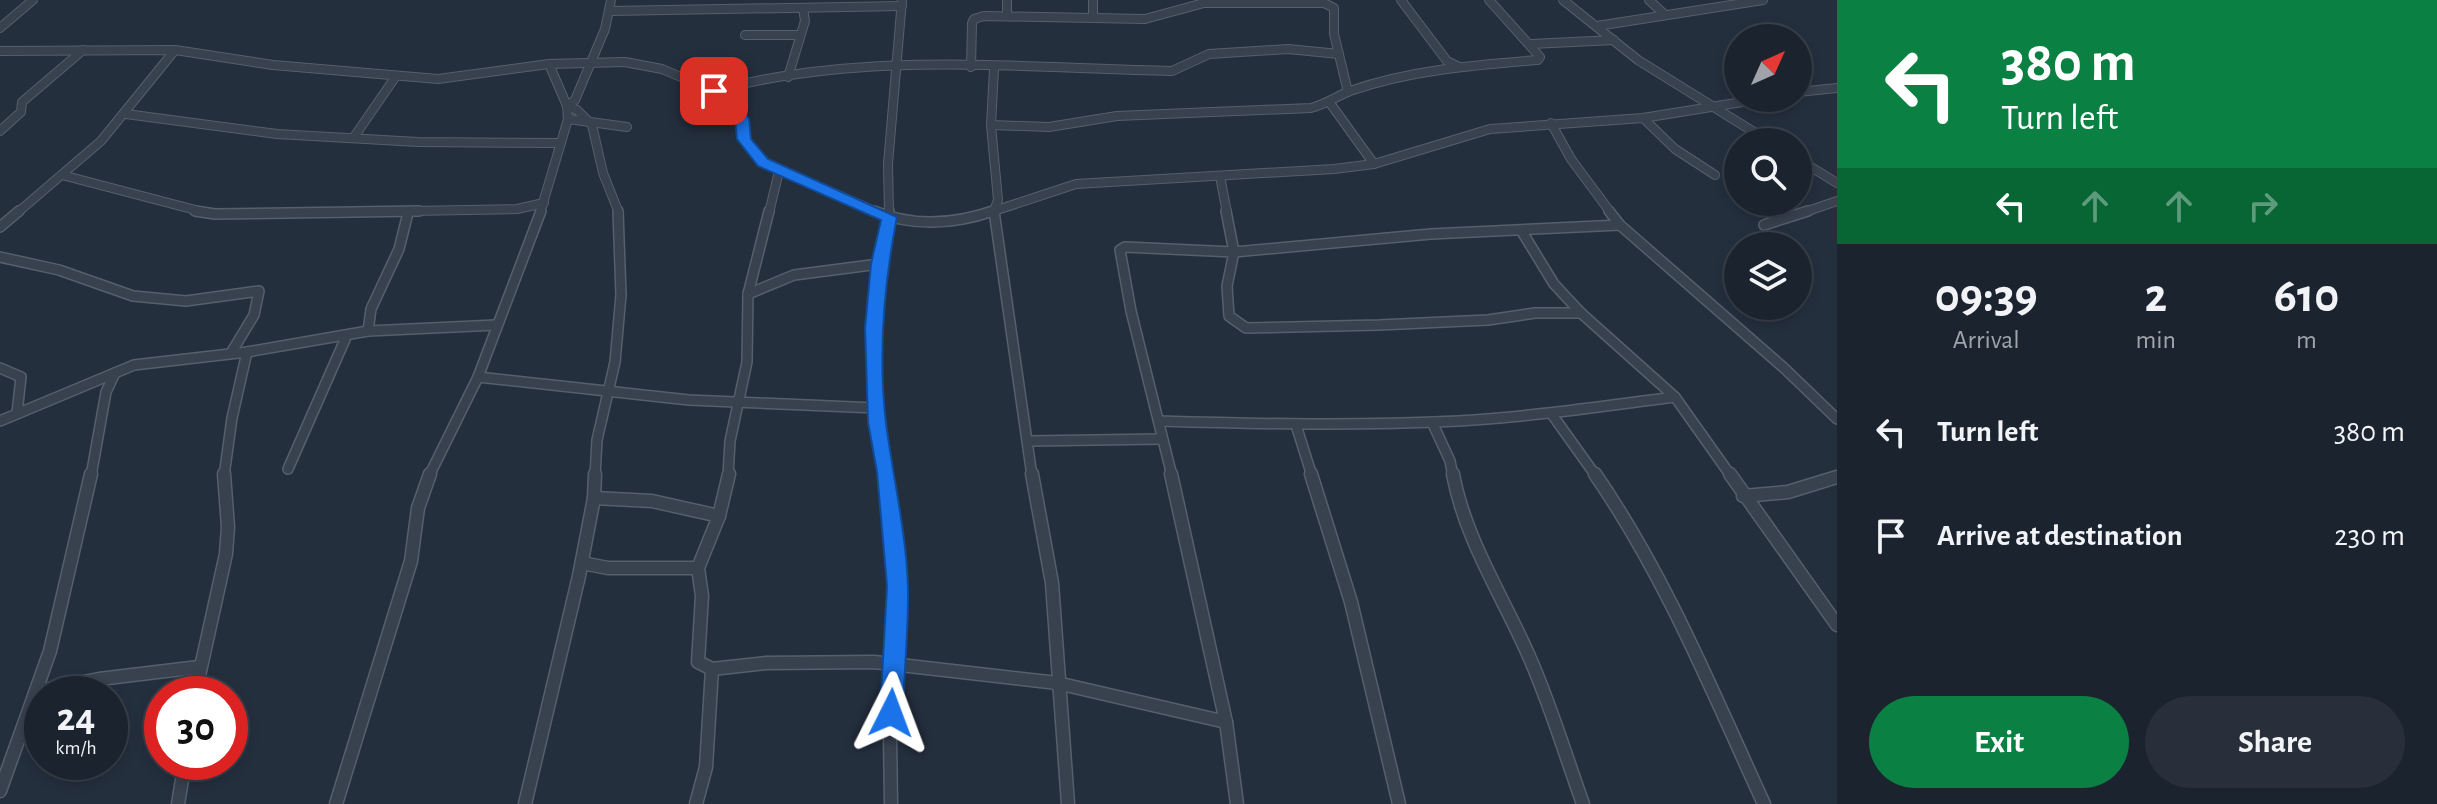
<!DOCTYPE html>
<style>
body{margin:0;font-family:"Alegreya Sans",sans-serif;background:#282f3a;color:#f1f3f6;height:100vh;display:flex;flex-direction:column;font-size:30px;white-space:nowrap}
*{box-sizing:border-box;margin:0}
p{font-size:26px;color:#a0a4aa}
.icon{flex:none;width:44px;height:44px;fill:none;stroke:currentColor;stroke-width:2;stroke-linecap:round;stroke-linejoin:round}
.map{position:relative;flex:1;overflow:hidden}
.sheet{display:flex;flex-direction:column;background:#1b232e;width:600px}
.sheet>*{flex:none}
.guide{background:#0b8043;color:#fff;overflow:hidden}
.needle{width:52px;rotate:45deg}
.tools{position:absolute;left:1724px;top:24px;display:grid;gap:16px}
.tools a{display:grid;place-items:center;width:88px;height:88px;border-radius:50%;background:#1b232e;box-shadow:0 4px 12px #0003,0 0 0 2px #39404a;font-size:40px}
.speed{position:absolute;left:24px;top:676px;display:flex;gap:16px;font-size:40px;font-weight:700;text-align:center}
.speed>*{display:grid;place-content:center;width:104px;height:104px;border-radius:50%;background:#1b232e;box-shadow:0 4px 12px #0003,0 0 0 2px #39404a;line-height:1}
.speed small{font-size:20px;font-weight:400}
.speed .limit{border:12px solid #d22;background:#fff;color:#111}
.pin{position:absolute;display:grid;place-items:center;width:68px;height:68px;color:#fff;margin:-34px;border-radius:16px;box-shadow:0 4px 12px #0006}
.me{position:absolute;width:88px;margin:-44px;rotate:3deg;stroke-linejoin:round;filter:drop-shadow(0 0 6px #0008)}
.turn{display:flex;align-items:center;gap:28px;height:168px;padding:0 32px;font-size:36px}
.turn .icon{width:104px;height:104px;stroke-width:2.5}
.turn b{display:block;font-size:56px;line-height:68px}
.lanes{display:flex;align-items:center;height:76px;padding:0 32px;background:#0003;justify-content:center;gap:40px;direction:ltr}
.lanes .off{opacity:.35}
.eta{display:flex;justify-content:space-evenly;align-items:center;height:136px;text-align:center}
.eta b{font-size:48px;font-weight:600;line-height:56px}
.cta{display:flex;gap:16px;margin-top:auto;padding:16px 32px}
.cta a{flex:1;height:92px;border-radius:48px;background:#0b8043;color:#fff;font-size:32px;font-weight:600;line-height:92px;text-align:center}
.cta a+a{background:#282f3a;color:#f1f3f6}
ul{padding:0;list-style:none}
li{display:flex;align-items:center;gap:24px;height:104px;padding:0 32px}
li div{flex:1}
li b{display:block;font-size:30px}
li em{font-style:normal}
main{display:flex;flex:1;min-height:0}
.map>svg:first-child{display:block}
</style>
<main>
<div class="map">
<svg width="1837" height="804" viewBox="0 0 1837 804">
<rect width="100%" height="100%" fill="#242f3e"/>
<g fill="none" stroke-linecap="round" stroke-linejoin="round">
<!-- minor-far2 casing -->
<g stroke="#565f6c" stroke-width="10">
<g id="minor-far2">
<polyline points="1007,0 1007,16"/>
<polyline points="1093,0 1093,17"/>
<polyline points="1401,0 1447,61 1459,67"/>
<polyline points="1563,0 1638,60 1770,142"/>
<polyline points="1649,0 1665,15"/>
<polyline points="610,11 902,6"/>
<polyline points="1597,26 1763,0"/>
<polyline points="0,28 33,0"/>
<polyline points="745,35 800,35"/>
<polyline points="1531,44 1614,40"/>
<polyline points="0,51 175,50 273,65 438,79 549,64 625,62 662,69 714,91 735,108 742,119 744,139 763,162 879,213"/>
<polyline points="549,64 567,106 577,110 592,125 603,173 619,213"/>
<polyline points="971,67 972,23 974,19 984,16 1145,19 1204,3 1324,3 1334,8 1334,34 1348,92"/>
<polyline points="788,77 805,21 803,8"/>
<path d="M714,91C862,50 1020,68 1172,71L1209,54L1288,49L1339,54"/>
<polyline points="1798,92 1837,88"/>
<polyline points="1330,103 1374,164"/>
<polyline points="126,114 277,134 418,142 561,143"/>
<polyline points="1643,118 1675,149 1715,175"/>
<polyline points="568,119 627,127"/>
<polyline points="1551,123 1571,159 1611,213"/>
<path d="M991,125L1049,127L1117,116L1311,108C1326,104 1337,96 1350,91C1411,70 1475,65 1538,60L1540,57L1489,0"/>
<polyline points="0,131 21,112 22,102 83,50"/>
<polyline points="354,137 396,76"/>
<polyline points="1798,159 1837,183"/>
<polyline points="62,175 207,213"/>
<polyline points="1220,176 1227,213"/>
<polyline points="17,213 101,141 175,50"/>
<polyline points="298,213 517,209 544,203"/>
<polyline points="540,213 568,119 567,106 575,100 605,29 611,0"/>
<polyline points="769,213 779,171"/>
<polyline points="889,213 888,164 902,0"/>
<polyline points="988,213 1076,184 1334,169 1374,164 1490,129 1643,118 1767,98"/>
<polyline points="993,213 998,200 991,125 994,69"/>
<polyline points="1802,213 1837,201"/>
</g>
</g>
<!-- minor-far1 casing -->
<g stroke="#565f6c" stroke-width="12">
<g id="minor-far1">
<polyline points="195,211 215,214 419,211"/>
<path d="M874,211C913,227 955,224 993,211"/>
<polyline points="994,211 1032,476"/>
<polyline points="1226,211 1234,252 1227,286 1229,316 1246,328 1379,325 1488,320 1535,313 1581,313"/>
<polyline points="1609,211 1620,225 1784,368 1837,419"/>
<polyline points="1764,225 1808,211"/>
<polyline points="0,227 19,211"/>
<polyline points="1521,230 1554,284 1581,313 1675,397 1731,476"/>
<polyline points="0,257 59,270 133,296 186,301 259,291 254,315 231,353"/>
<polyline points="748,294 769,211"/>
<polyline points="368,331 371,309 399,249 408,213"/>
<polyline points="0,368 21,377 17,413"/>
<polyline points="478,377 689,400 876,408"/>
<polyline points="1551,413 1596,476"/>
<polyline points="0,421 134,365 247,352 368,331 496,325"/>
<path d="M1160,421C1259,424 1358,426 1458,421C1530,417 1603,406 1675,397"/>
<polyline points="1432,422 1450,461 1453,476"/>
<polyline points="1296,425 1312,476"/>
<polyline points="1029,441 1161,439"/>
<polyline points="288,469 347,335"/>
<polyline points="91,476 106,392 115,373"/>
<polyline points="224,476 232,418 247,352"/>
<polyline points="429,476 478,377 541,211"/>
<polyline points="595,476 597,440 615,362 621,295 618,211"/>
<polyline points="728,476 730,441 747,362 748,294 794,275 879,264"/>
<polyline points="886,476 877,422 874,328 879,264 889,211"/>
<polyline points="1172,476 1131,311 1120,250 1125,247 1234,252 1431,234 1620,225"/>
</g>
</g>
<!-- minor casing -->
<g stroke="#565f6c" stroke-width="15">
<g id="minor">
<polyline points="886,474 897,586 890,738 891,804"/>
<polyline points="1032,474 1052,583 1068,804"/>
<polyline points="1171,474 1226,722 1237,804"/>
<polyline points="1311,474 1351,602 1399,804"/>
<path d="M1453,474C1465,539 1502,595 1528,654C1550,703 1565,754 1583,804"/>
<path d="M1595,474C1666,577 1712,691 1764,804"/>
<polyline points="1730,474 1837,625"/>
<polyline points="1743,496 1788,492 1837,477"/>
<polyline points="594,498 652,501 719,516 729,474"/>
<polyline points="582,563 608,568 698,568"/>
<polyline points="712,669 766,663 874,662 1057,683 1226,722"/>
<polyline points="38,691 99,679 199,667"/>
<polyline points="195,694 226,554 228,527 224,474"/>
<polyline points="0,791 50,651 91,474"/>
<polyline points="178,804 185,762"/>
<polyline points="336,804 411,561 418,508 430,474"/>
<polyline points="525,804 579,576 594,498 595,474"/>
<polyline points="696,804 706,767 712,669 698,662 702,596 698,568 719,516"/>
</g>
</g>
<!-- minor-far2 -->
<use href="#minor-far2" stroke="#38414e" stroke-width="8"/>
<!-- minor-far1 -->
<use href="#minor-far1" stroke="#38414e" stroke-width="9"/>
<!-- minor -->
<use href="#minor" stroke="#38414e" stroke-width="12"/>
</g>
<!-- route -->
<path fill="#1a73e8" stroke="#114b97" stroke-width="2" d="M714,87L740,105L749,119L751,139L768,159L897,217C884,284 878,355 886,423C893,477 906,531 908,586C909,628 904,671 903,713L899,721L891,724L883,721L880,713L887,586L877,472L868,422L865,328L871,264L881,220L758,166L737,139L735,119L730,111L707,91Z"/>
</svg>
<div class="tools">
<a><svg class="needle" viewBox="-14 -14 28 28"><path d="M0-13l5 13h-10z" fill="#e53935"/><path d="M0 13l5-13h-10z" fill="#a0a4aa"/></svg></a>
<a><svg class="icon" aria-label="search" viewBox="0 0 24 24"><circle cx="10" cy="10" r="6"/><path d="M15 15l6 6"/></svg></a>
<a><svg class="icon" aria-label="layers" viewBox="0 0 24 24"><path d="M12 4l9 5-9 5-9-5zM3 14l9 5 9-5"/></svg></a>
</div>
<div class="speed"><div>24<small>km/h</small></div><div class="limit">30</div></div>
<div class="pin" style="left:714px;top:91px;background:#d93025"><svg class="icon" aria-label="arrive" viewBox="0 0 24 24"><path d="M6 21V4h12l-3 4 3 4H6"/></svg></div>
<svg class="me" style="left:891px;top:713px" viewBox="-20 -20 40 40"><path d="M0-17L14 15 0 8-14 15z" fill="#1a73e8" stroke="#fff" stroke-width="4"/></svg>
</div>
<section class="sheet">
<div class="guide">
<div class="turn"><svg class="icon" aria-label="left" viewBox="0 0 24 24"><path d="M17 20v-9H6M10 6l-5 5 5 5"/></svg><div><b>380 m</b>Turn left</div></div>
<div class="lanes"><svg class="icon" aria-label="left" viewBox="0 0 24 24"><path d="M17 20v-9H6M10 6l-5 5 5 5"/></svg><svg class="icon off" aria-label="ahead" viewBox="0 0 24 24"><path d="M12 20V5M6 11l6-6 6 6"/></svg><svg class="icon off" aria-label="ahead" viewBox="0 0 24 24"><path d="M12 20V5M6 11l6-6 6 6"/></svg><svg class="icon off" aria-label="right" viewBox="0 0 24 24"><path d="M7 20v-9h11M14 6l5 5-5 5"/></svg></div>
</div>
<div class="eta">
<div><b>09:39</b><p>Arrival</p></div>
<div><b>2</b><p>min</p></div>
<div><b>610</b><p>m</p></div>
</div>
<ul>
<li><svg class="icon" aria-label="left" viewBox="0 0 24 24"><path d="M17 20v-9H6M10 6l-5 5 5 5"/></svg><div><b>Turn left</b></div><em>380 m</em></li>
<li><svg class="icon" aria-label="arrive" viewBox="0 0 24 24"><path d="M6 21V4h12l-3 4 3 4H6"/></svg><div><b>Arrive at destination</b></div><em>230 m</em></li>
</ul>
<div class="cta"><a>Exit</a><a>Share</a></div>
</section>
</main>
